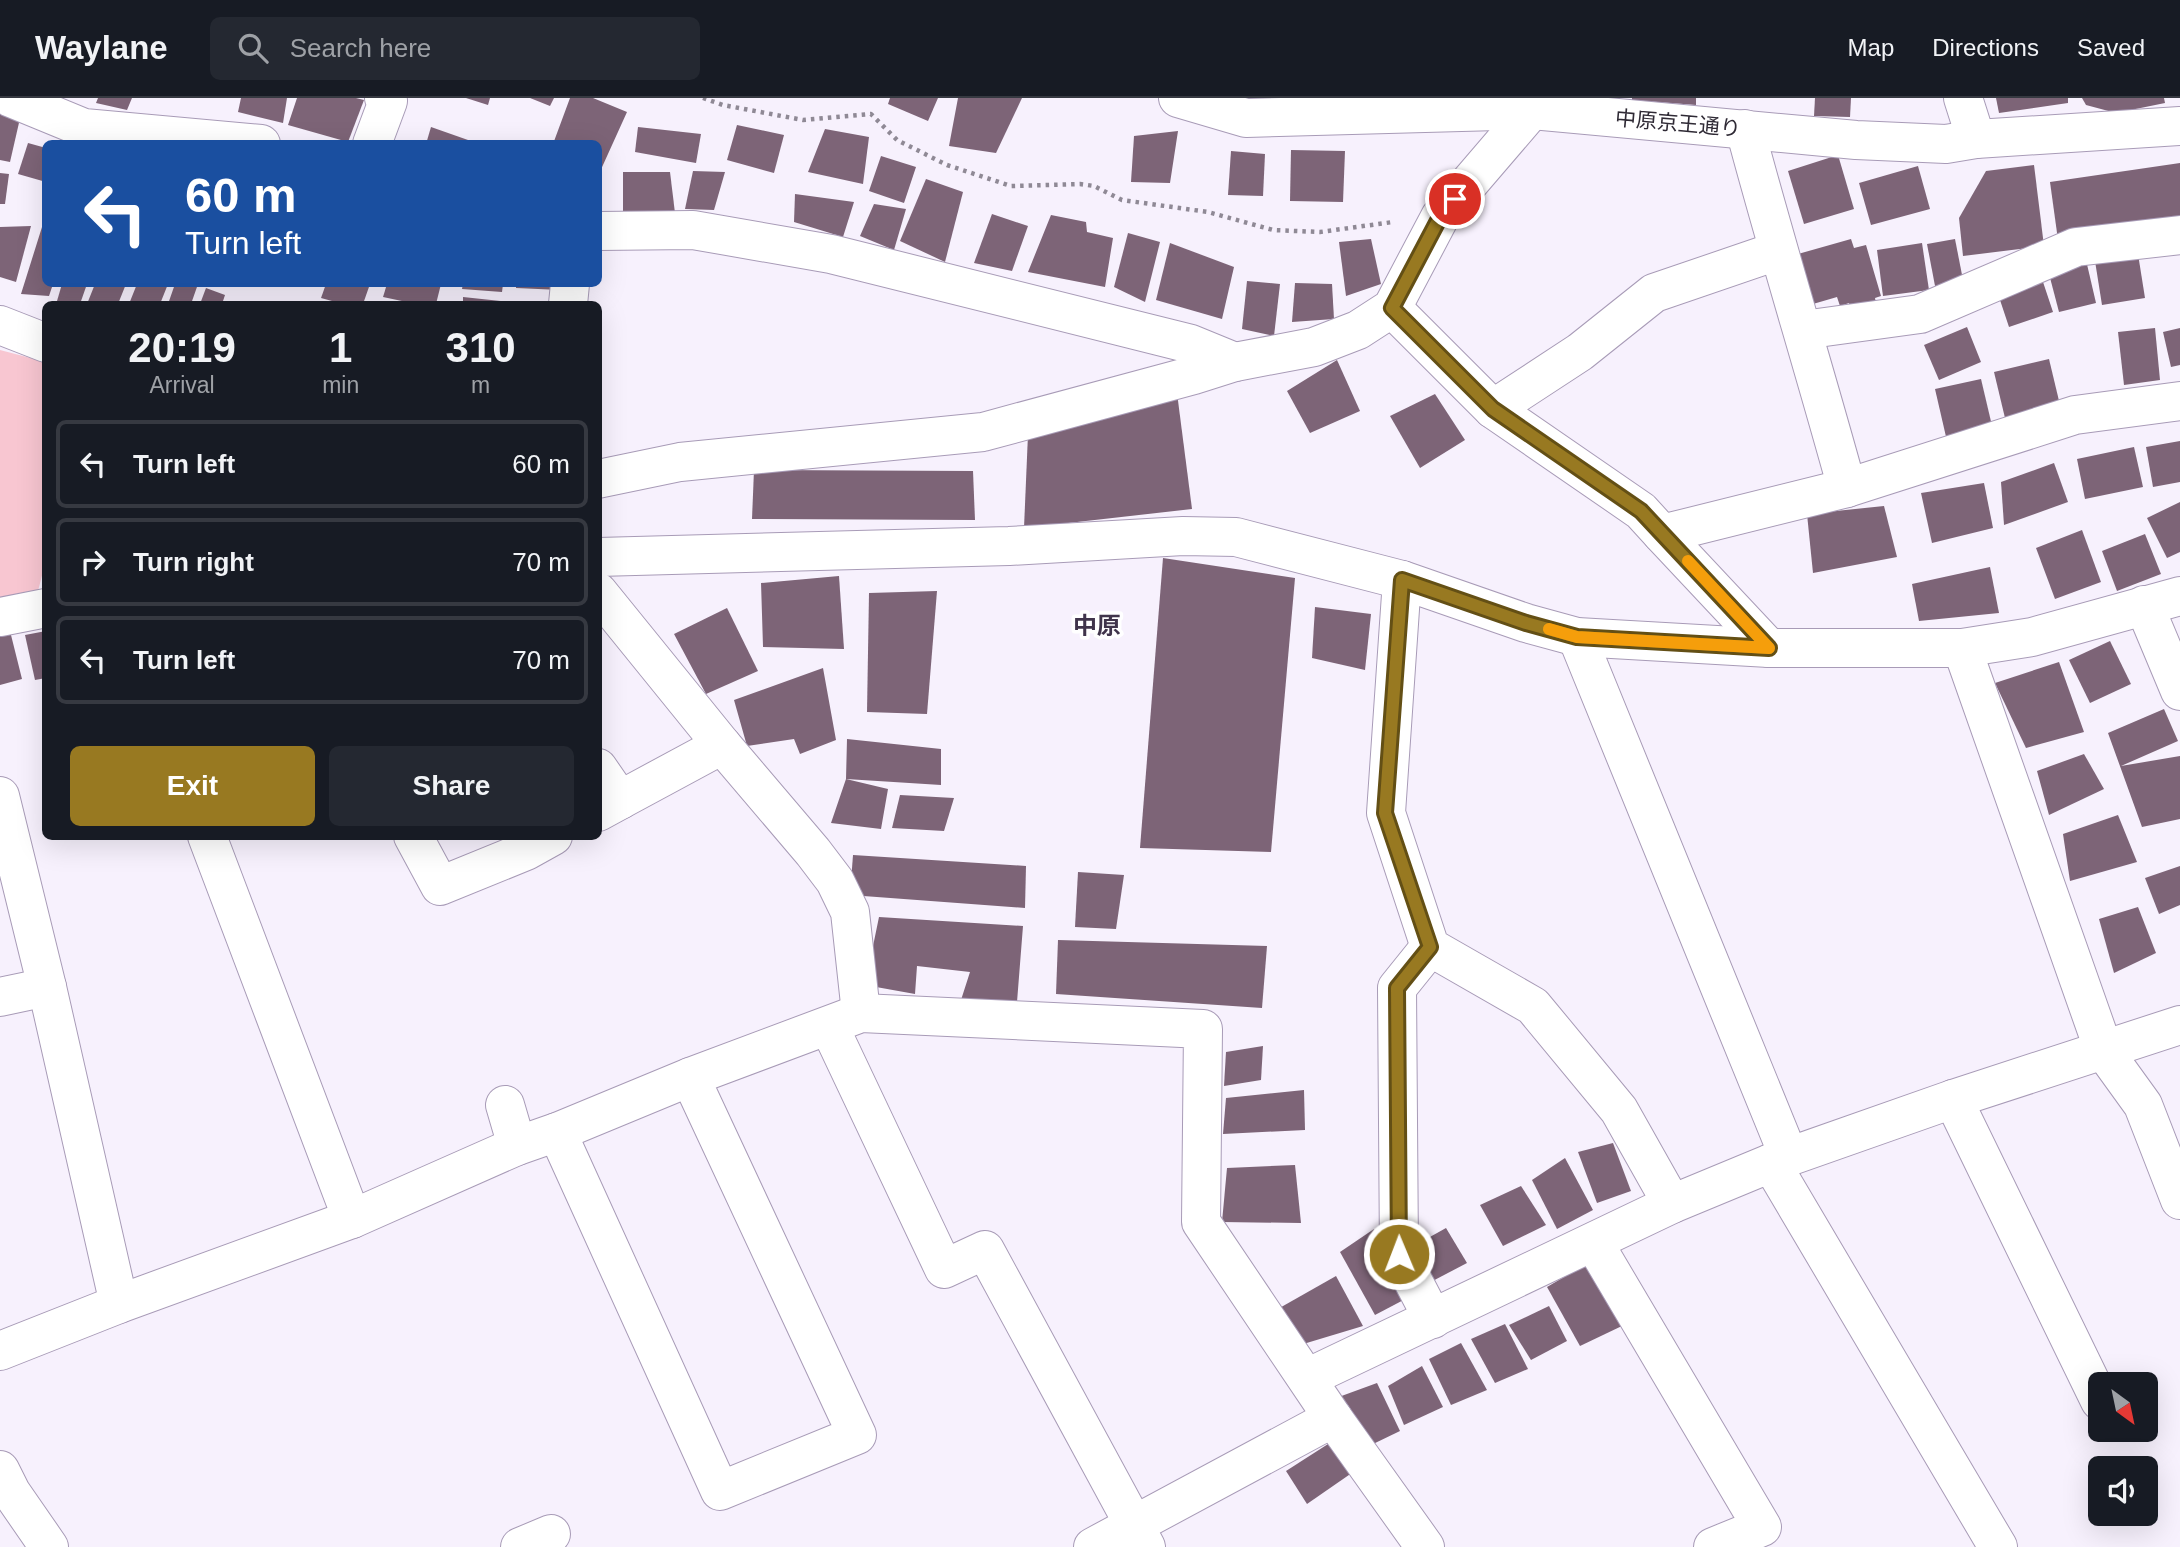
<!DOCTYPE html>
<meta charset="utf-8">
<style>
body{margin:0;font-family:Helvetica,"Noto Sans JP",sans-serif;background:#242831;color:#f1f3f6;height:100vh;display:flex;flex-direction:column;font-size:26px;white-space:nowrap}
*{box-sizing:border-box;margin:0}
p{font-size:23px;color:#9ea1a6}
.icon{flex:none;width:38px;height:38px;fill:none;stroke:currentColor;stroke-width:2;stroke-linecap:round;stroke-linejoin:round}
.map{position:relative;flex:1;overflow:hidden}
.details{position:absolute;left:42px;top:203px;width:560px;height:539px;display:flex;flex-direction:column;background:#171b24;border-radius:10px;box-shadow:0 7px 28px #0002}
.details>*{flex:none}
.banner{position:absolute;left:42px;top:42px;width:560px;height:147px;border-radius:10px;box-shadow:0 7px 28px #0002;background:#1a4fa0;color:#fff;overflow:hidden}
.needle{width:46px;rotate:147deg}
.tools{position:absolute;left:2088px;top:1274px;display:grid;gap:14px}
.tools a{display:grid;place-items:center;width:70px;height:70px;border-radius:10px;background:#171b24;box-shadow:0 7px 28px #0002;font-size:35px}
.pin{position:absolute;display:grid;place-items:center;width:60px;height:60px;color:#fff;margin:-30px;border:4px solid #fff;border-radius:50%;box-shadow:0 2px 7px #0007}
.me{position:absolute;width:77px;margin:-38px;rotate:359deg;stroke-linejoin:round;filter:drop-shadow(0 0 5px #0008)}
.turn{display:flex;align-items:center;gap:24px;height:147px;padding:0 28px;font-size:32px}
.turn .icon{width:91px;height:91px;stroke-width:2.5}
.turn b{display:block;font-size:49px;line-height:60px}
.eta{display:flex;justify-content:space-evenly;align-items:center;height:119px;text-align:center}
.eta b{font-size:42px;font-weight:800;line-height:49px}
.primary-button{display:flex;gap:14px;margin-top:auto;padding:14px 28px}
.primary-button a{flex:1;height:80px;border-radius:10px;background:#987921;color:#fff;font-size:28px;font-weight:800;line-height:80px;text-align:center}
.primary-button a+a{background:#242831;color:#f1f3f6}
ul{padding:0;list-style:none}
li{display:flex;align-items:center;gap:21px;height:88px;margin:0 14px 10px;padding:0 14px;border:4px solid #363941;border-radius:10px}
li div{flex:1}
li b{display:block;font-size:26px}
li em{font-style:normal}
header{display:flex;align-items:center;gap:42px;box-sizing:border-box;height:98px;padding:0 35px;background:#171b24;border-bottom:2px solid #363941}
header strong{font-size:33px}
nav{display:flex;gap:38px;margin-inline-start:auto;font-size:24px}
.search{width:490px;height:63px;background:#242831;display:flex;align-items:center;gap:18px;box-sizing:border-box;padding:0 24px;border-radius:10px;color:#9ea1a6;font-size:26px}
.map>svg:first-child{display:block}
</style>
<header>
<strong>Waylane</strong>
<div class="search"><svg class="icon" aria-label="search" viewBox="0 0 24 24"><circle cx="10" cy="10" r="6"/><path d="M15 15l6 6"/></svg>Search here</div>
<nav><a>Map</a><a>Directions</a><a>Saved</a></nav>
</header>
<div class="map">
<svg width="2180" height="1449" viewBox="0 0 2180 1449">
<rect width="100%" height="100%" fill="#f7f1fd"/>
<!-- green -->
<polygon fill="#f8c6d1" points="0,252 46,264 45,466 38,493 0,499"/>
<!-- building -->
<g fill="#7d6477">
<polygon points="98,0 132,0 127,12 96,5"/>
<polygon points="241,0 287,0 283,25 238,14"/>
<polygon points="297,0 356,0 364,2 348,44 288,27"/>
<polygon points="466,0 490,0 488,7"/>
<polygon points="530,0 554,0 550,8"/>
<polygon points="570,0 593,0 627,14 598,78 598,46 553,46"/>
<polygon points="890,0 938,0 928,23 888,6"/>
<polygon points="958,0 1022,0 996,55 949,48"/>
<polygon points="1632,0 1696,0 1696,7 1632,2"/>
<polygon points="1815,0 1851,0 1850,19 1814,18"/>
<polygon points="1996,0 2068,0 2068,5 1999,15"/>
<polygon points="2082,0 2164,0 2165,5 2116,15 2086,7"/>
<polygon points="0,12 21,16 10,64 0,62"/>
<polygon points="737,27 784,37 774,75 727,62"/>
<polygon points="431,29 468,42 467,46 426,46"/>
<polygon points="638,29 701,36 696,65 635,54"/>
<polygon points="825,31 869,39 863,86 808,74"/>
<polygon points="1178,33 1170,85 1131,84 1134,38"/>
<polygon points="28,45 46,50 46,84 18,76"/>
<polygon points="1291,52 1345,53 1343,104 1290,103"/>
<polygon points="1231,53 1265,56 1263,98 1228,97"/>
<polygon points="1838,57 1854,111 1804,126 1788,73"/>
<polygon points="881,58 916,69 904,105 869,93"/>
<polygon points="2180,65 2180,123 2058,142 2050,84"/>
<polygon points="2034,67 2044,148 1963,158 1959,120 1986,73"/>
<polygon points="1918,68 1930,111 1871,127 1859,85"/>
<polygon points="693,73 725,74 714,112 685,111"/>
<polygon points="623,74 670,74 675,115 623,114"/>
<polygon points="0,75 9,76 5,106 0,106"/>
<polygon points="926,81 963,94 945,164 900,143"/>
<polygon points="795,96 854,104 843,139 794,124"/>
<polygon points="874,106 906,111 894,152 860,138"/>
<polygon points="992,116 1028,128 1012,173 974,165"/>
<polygon points="1051,117 1086,124 1087,134 1113,140 1105,189 1028,174"/>
<polygon points="31,128 16,184 0,179 0,129"/>
<polygon points="42,129 46,130 46,186 53,186 49,198 21,196"/>
<polygon points="1128,135 1160,144 1145,204 1114,189"/>
<polygon points="1371,141 1381,186 1346,198 1339,144"/>
<polygon points="1851,141 1854,150 1866,147 1881,198 1875,200 1876,205 1851,213 1849,205 1840,208 1837,199 1813,206 1798,156"/>
<polygon points="1955,141 1964,187 1936,193 1927,146"/>
<polygon points="1170,145 1234,169 1222,221 1156,202"/>
<polygon points="1922,145 1929,192 1883,198 1877,152"/>
<polygon points="2138,156 2145,200 2102,207 2095,163"/>
<polygon points="2086,162 2096,205 2059,214 2048,172"/>
<polygon points="2041,178 2053,214 2009,229 1997,193"/>
<polygon points="1247,183 1280,186 1274,238 1242,231"/>
<polygon points="1295,185 1332,186 1334,221 1292,224"/>
<polygon points="62,186 87,186 80,206 57,203"/>
<polygon points="95,186 126,186 118,206 87,206"/>
<polygon points="137,186 168,186 160,206 129,206"/>
<polygon points="175,186 198,186 191,206 168,206"/>
<polygon points="326,186 370,186 363,206 343,206 321,200"/>
<polygon points="387,186 441,186 436,206 416,206 383,199"/>
<polygon points="463,186 503,186 502,194 462,191"/>
<polygon points="516,186 560,186 560,192 516,190"/>
<polygon points="206,190 225,197 222,206 200,206"/>
<polygon points="463,199 511,204 511,206 463,206"/>
<polygon points="1967,229 1981,264 1939,282 1924,247"/>
<polygon points="2155,230 2160,282 2124,287 2118,234"/>
<polygon points="2180,230 2180,267 2171,269 2163,234"/>
<polygon points="2049,261 2060,307 2005,320 1994,274"/>
<polygon points="1337,262 1360,313 1310,335 1287,293"/>
<polygon points="1981,281 1993,332 1947,343 1935,291"/>
<polygon points="1177,295 1192,411 1024,430 1028,336"/>
<polygon points="1435,296 1465,342 1420,370 1390,318"/>
<polygon points="2180,343 2180,384 2153,389 2146,349"/>
<polygon points="2134,349 2143,389 2085,401 2077,361"/>
<polygon points="2054,365 2068,404 2004,427 2001,384"/>
<polygon points="754,372 973,373 975,422 752,421"/>
<polygon points="1984,385 1993,430 1932,445 1921,395"/>
<polygon points="2180,404 2180,454 2167,460 2147,420"/>
<polygon points="1884,408 1897,459 1813,475 1807,416"/>
<polygon points="2082,432 2101,484 2055,501 2036,450"/>
<polygon points="2145,436 2161,476 2117,493 2102,453"/>
<polygon points="1163,460 1295,480 1271,754 1140,750"/>
<polygon points="1990,469 1999,515 1919,523 1912,486"/>
<polygon points="839,478 844,551 763,549 761,485"/>
<polygon points="937,493 927,616 867,614 869,495"/>
<polygon points="1315,509 1371,516 1365,572 1312,560"/>
<polygon points="727,510 758,573 706,596 674,536"/>
<polygon points="10,533 22,581 0,587 0,535"/>
<polygon points="46,533 46,580 35,582 25,537"/>
<polygon points="2110,543 2131,586 2090,605 2069,562"/>
<polygon points="2059,564 2084,634 2026,650 1995,585"/>
<polygon points="823,570 836,642 800,656 794,641 747,648 734,602"/>
<polygon points="2164,611 2178,643 2121,668 2180,658 2180,721 2142,729 2108,635"/>
<polygon points="847,641 941,651 941,687 846,681 888,691 881,731 831,725 846,681"/>
<polygon points="2084,656 2104,691 2049,717 2037,673"/>
<polygon points="900,697 954,700 944,733 892,730"/>
<polygon points="2118,717 2137,764 2070,783 2063,736"/>
<polygon points="853,757 1026,768 1025,810 850,797"/>
<polygon points="2180,768 2180,807 2159,816 2145,780"/>
<polygon points="1078,774 1124,777 1116,831 1075,829"/>
<polygon points="2138,809 2156,855 2114,875 2099,821"/>
<polygon points="879,819 1023,828 1017,904 961,902 970,874 917,868 915,896 865,887"/>
<polygon points="1058,842 1267,848 1262,910 1056,896"/>
<polygon points="1263,948 1261,982 1224,988 1226,954"/>
<polygon points="1304,992 1305,1032 1223,1036 1226,1000"/>
<polygon points="1613,1045 1631,1093 1597,1105 1578,1054"/>
<polygon points="1565,1060 1593,1112 1557,1131 1532,1082"/>
<polygon points="1295,1067 1301,1125 1222,1124 1227,1070"/>
<polygon points="1521,1088 1546,1127 1503,1148 1480,1107"/>
<polygon points="1446,1130 1467,1165 1425,1187 1403,1154"/>
<polygon points="1374,1131 1413,1197 1375,1217 1340,1154"/>
<polygon points="1588,1165 1624,1227 1580,1248 1547,1189"/>
<polygon points="1336,1178 1363,1228 1300,1247 1276,1212"/>
<polygon points="1549,1208 1567,1243 1531,1262 1509,1227"/>
<polygon points="1505,1226 1528,1271 1495,1285 1471,1241"/>
<polygon points="1461,1245 1487,1292 1451,1307 1429,1261"/>
<polygon points="1422,1268 1443,1309 1404,1327 1388,1288"/>
<polygon points="1377,1285 1400,1333 1371,1347 1336,1300"/>
<polygon points="1339,1339 1359,1370 1307,1406 1286,1373"/>
</g>
<g fill="none" stroke-linecap="round" stroke-linejoin="round">
<!-- minor casing -->
<g stroke="#a89bb7" stroke-width="40">
<g id="minor">
<polyline points="11,0 84,30 261,46"/>
<polyline points="1178,0 1246,20 1532,12 1856,42 1946,46 1976,41 2180,28"/>
<polyline points="1963,0 1976,41"/>
<path d="M1745,31C1777,151 1814,270 1847,390"/>
<polyline points="372,46 388,3 384,0"/>
<polyline points="598,133 693,132 831,156 1191,246 1235,264"/>
<polyline points="568,206 570,186"/>
<polyline points="1392,210 1493,311 1641,413 1662,436 1847,390 2075,317 2180,303"/>
<polyline points="0,227 46,245"/>
<polyline points="1803,232 1920,216 2076,149 2180,137"/>
<polyline points="1493,311 1580,254 1654,195 1777,153"/>
<polyline points="598,381 680,364 983,334 1194,277 1235,264 1314,249 1358,232 1392,210 1440,119 1542,0"/>
<polyline points="1662,436 1769,550"/>
<polyline points="598,459 1009,448 1183,438 1236,439 1402,482 1526,525 1577,539 1769,550 1962,550 2032,539 2180,498"/>
<polyline points="1402,482 1386,715 1430,849 1533,908 1619,1012 1672,1106"/>
<polyline points="598,494 722,647 813,754 835,783 850,814 861,915"/>
<polyline points="2144,507 2180,593"/>
<polyline points="0,519 46,510"/>
<polyline points="1577,539 1789,1059"/>
<polyline points="1962,550 2104,953 2143,1007 2180,1102"/>
<polyline points="598,670 620,702 598,714"/>
<polyline points="0,698 47,889 119,1206"/>
<polyline points="620,702 722,647"/>
<polyline points="207,738 352,1121"/>
<polyline points="413,738 440,788 526,753 553,738"/>
<polyline points="1430,849 1397,890 1399,1156 1433,1221"/>
<polyline points="0,899 47,889"/>
<polyline points="829,928 944,1171 985,1152 1146,1449"/>
<polyline points="1953,1001 2100,1303"/>
<polyline points="505,1007 517,1048"/>
<polyline points="557,1034 720,1393 857,1337 690,979"/>
<polyline points="1771,1065 1998,1449"/>
<polyline points="1594,1145 1762,1429 1713,1449"/>
<polyline points="0,1253 119,1206 352,1121 517,1048 557,1034 690,979 861,915 1203,931 1201,1124 1333,1320 1425,1449"/>
<polyline points="1307,1280 1672,1106 1771,1065 1953,1001 2180,927"/>
<polyline points="0,1372 11,1394 49,1449"/>
<polyline points="520,1449 551,1436"/>
<polyline points="1093,1449 1333,1320"/>
</g>
</g>
<!-- path -->
<polyline stroke="#8f8995" stroke-width="4.5" stroke-dasharray="3.5 5" stroke-linecap="butt" points="703,0 723,7 803,22 871,16 897,42 947,67 1011,88 1080,86 1094,88 1122,102 1208,114 1273,132 1320,134 1393,124"/>
<!-- minor -->
<use href="#minor" stroke="#fff" stroke-width="38"/>
</g>
<g fill="none" stroke-linecap="round" stroke-linejoin="round">
<!-- route casing -->
<g stroke="#634f15" stroke-width="18">
<polyline id="route" points="1399,1156 1397,890 1430,849 1385,715 1402,482 1526,525 1577,539 1769,550 1641,413 1493,311 1392,210 1440,119 1455,101"/>
</g>
<!-- route -->
<use href="#route" stroke="#987921" stroke-width="12"/>
<!-- slow -->
<polyline stroke="#f59e0b" stroke-width="12" points="1549,531 1577,539 1769,550 1688,463"/>
</g>
<g text-anchor="middle" dominant-baseline="central" stroke-width="7" stroke-linejoin="round" paint-order="stroke">
<!-- street labels -->
<g font-size="21" fill="#2f2a35" stroke="#fff">
<text transform="translate(1678 25) rotate(5)">中原京王通り</text>
</g>
<!-- quarter labels -->
<g font-size="24" font-weight="bold" fill="#40344b" stroke="#fff">
<text x="1097" y="527">中原</text>
</g>
</g>
</svg>
<div class="tools">
<a><svg class="needle" viewBox="-14 -14 28 28"><path d="M0-13l5 13h-10z" fill="#e53935"/><path d="M0 13l5-13h-10z" fill="#9ea1a6"/></svg></a>
<a><svg class="icon" aria-label="sound" viewBox="0 0 24 24"><path d="M4 9h4l5-4v14l-5-4H4zM17 9q2 3 0 6"/></svg></a>
</div>
<div class="pin" style="left:1455px;top:101px;background:#d93025"><svg class="icon" aria-label="arrive" viewBox="0 0 24 24"><path d="M6 21V4h12l-3 4 3 4H6"/></svg></div>
<svg class="me" style="left:1399px;top:1156px" viewBox="-20 -20 40 40"><circle r="17" fill="#987921" stroke="#fff" stroke-width="3"/><path d="M0-11L8 9 0 5-8 9z" fill="#fff"/></svg>
<div class="banner">
<div class="turn"><svg class="icon" aria-label="left" viewBox="0 0 24 24"><path d="M17 20v-9H6M10 6l-5 5 5 5"/></svg><div><b>60 m</b>Turn left</div></div>
</div>
<section class="details">
<div class="eta">
<div><b>20:19</b><p>Arrival</p></div>
<div><b>1</b><p>min</p></div>
<div><b>310</b><p>m</p></div>
</div>
<ul>
<li><svg class="icon" aria-label="left" viewBox="0 0 24 24"><path d="M17 20v-9H6M10 6l-5 5 5 5"/></svg><div><b>Turn left</b></div><em>60 m</em></li>
<li><svg class="icon" aria-label="right" viewBox="0 0 24 24"><path d="M7 20v-9h11M14 6l5 5-5 5"/></svg><div><b>Turn right</b></div><em>70 m</em></li>
<li><svg class="icon" aria-label="left" viewBox="0 0 24 24"><path d="M17 20v-9H6M10 6l-5 5 5 5"/></svg><div><b>Turn left</b></div><em>70 m</em></li>
</ul>
<div class="primary-button"><a>Exit</a><a>Share</a></div>
</section>
</div>
